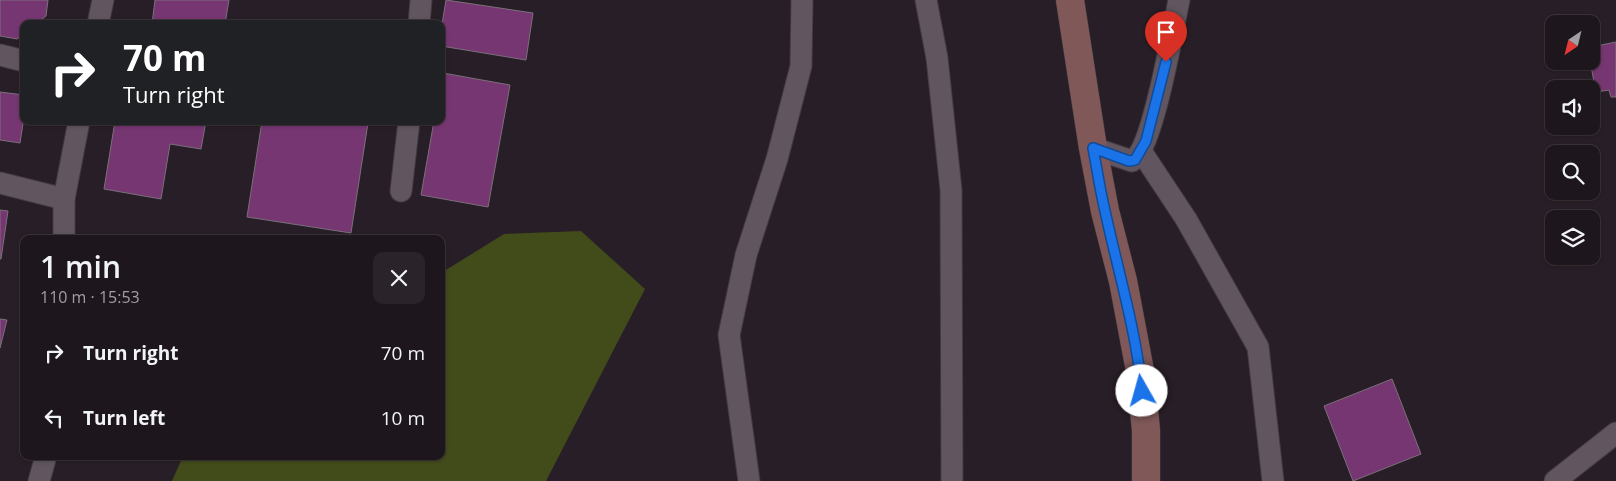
<!DOCTYPE html>
<meta charset="utf-8">
<style>
body{margin:0;font-family:"Open Sans",sans-serif;background:#2b232a;color:#f1f3f6;height:100vh;display:flex;flex-direction:column;font-size:19px;white-space:nowrap}
*{box-sizing:border-box;margin:0}
p{font-size:16px;color:#a19fa4}
.icon{flex:none;width:28px;height:28px;fill:none;stroke:currentColor;stroke-width:2;stroke-linecap:round;stroke-linejoin:round}
.map{position:relative;flex:1;overflow:hidden}
.side{position:absolute;left:20px;top:235px;width:425px;height:225px;display:flex;flex-direction:column;background:#1e161d;border-radius:10px;box-shadow:0 1px 4px #0004,0 0 0 1px #3c353b}
.side>*{flex:none}
.hud{position:absolute;left:20px;top:20px;width:425px;height:105px;border-radius:10px;box-shadow:0 1px 4px #0004,0 0 0 1px #3c353b;background:#202124;color:#fff;overflow:hidden}
.needle{width:32px;rotate:215deg}
.buttons{position:absolute;left:1545px;top:15px;display:grid;gap:10px}
.buttons a{display:grid;place-items:center;width:55px;height:55px;border-radius:10px;background:#1e161d;box-shadow:0 1px 4px #0004,0 0 0 1px #3c353b;font-size:25px}
.pin{position:absolute;display:grid;place-items:center;width:42px;height:42px;color:#fff;margin:-51px -21px;border-radius:50% 50% 50% 0;rotate:-45deg;box-shadow:0 0 5px #0007}
.pin .icon{rotate:45deg}
.me{position:absolute;width:55px;margin:-28px;rotate:353deg;stroke-linejoin:round;filter:drop-shadow(0 0 4px #0008)}
.turn{display:flex;align-items:center;gap:18px;height:105px;padding:0 20px;font-size:22px}
.turn .icon{width:65px;height:65px;stroke-width:2.5}
.turn b{display:block;font-size:35px;line-height:42px}
.round{display:grid;place-items:center;flex:none;width:52px;height:52px;border-radius:10px;background:#2b232a}
.overview{display:flex;align-items:center;justify-content:space-between;height:85px;padding:0 20px}
h1{font-size:30px;font-weight:600;line-height:38px}
ul{padding:0;list-style:none}
li{display:flex;align-items:center;gap:15px;height:65px;padding:0 20px}
li div{flex:1}
li b{display:block;font-size:19px}
li em{font-style:normal}
.map>svg:first-child{display:block}
</style>
<div class="map">
<svg width="1616" height="481" viewBox="0 0 1616 481">
<rect width="100%" height="100%" fill="#281e27"/>
<!-- forest -->
<polygon fill="#424b1a" points="581,231 645,289 546,481 172,481 183,456 441,456 441,273 504,234"/>
<!-- building -->
<g fill="#763672" stroke="#7b707a">
<polygon points="0,0 48,0 46,16 36,24 24,24 24,34 17,39 0,36"/>
<polygon points="155,0 229,0 225,24 152,24"/>
<polygon points="446,0 533,13 526,60 441,46 441,30"/>
<polygon points="1616,42 1616,97 1611,97 1609,90 1596,92 1590,61 1591,61 1591,47"/>
<polygon points="443,73 510,85 488,207 421,195 434,121 441,121"/>
<polygon points="0,92 24,95 24,117 20,143 0,140"/>
<polygon points="115,121 206,121 201,149 170,144 161,199 104,189"/>
<polygon points="262,121 355,121 368,123 351,233 247,217"/>
<polygon points="0,210 8,211 1,259 0,259"/>
<polygon points="0,319 7,320 0,348"/>
<polygon points="1392,379 1421,454 1353,481 1324,406"/>
</g>
<g fill="none" stroke-linecap="round" stroke-linejoin="round">
<!-- street casing -->
<g stroke="#433b42" stroke-width="23">
<g id="street">
<polyline points="926,0 937,58 951,190 952,481"/>
<polyline points="98,24 103,0"/>
<polyline points="419,24 421,0"/>
<polyline points="0,55 24,61"/>
<path d="M1093,148L1132,161C1153,149 1173,28 1179,0"/>
<polyline points="1141,151 1186,219 1258,347 1273,481"/>
<polyline points="0,183 64,199"/>
<polyline points="401,191 409,121"/>
<polyline points="64,239 64,199 79,121"/>
<polyline points="39,481 46,456"/>
<polyline points="749,481 729,335 746,255 777,159 801,66 802,0"/>
<polyline points="1555,481 1616,433"/>
</g>
</g>
<!-- secondary casing -->
<g stroke="#433b42" stroke-width="29">
<polyline id="secondary" points="1070,0 1093,148 1105,211 1123,281 1140,371 1146,430 1146,481"/>
</g>
<!-- street -->
<use href="#street" stroke="#615660" stroke-width="21"/>
<!-- secondary -->
<use href="#secondary" stroke="#805858" stroke-width="28"/>
</g>
<g fill="none" stroke-linecap="round" stroke-linejoin="round">
<!-- route casing -->
<g stroke="#114b97" stroke-width="12">
<path id="route" d="M1142,391C1136,330 1118,271 1105,211C1100,190 1097,169 1093,148L1129,161L1135,160L1146,141L1166,62"/>
</g>
<!-- route -->
<use href="#route" stroke="#1a73e8" stroke-width="9"/>
</g>
</svg>
<div class="buttons">
<a><svg class="needle" viewBox="-14 -14 28 28"><path d="M0-13l5 13h-10z" fill="#e53935"/><path d="M0 13l5-13h-10z" fill="#a19fa4"/></svg></a>
<a><svg class="icon" aria-label="sound" viewBox="0 0 24 24"><path d="M4 9h4l5-4v14l-5-4H4zM17 9q2 3 0 6"/></svg></a>
<a><svg class="icon" aria-label="search" viewBox="0 0 24 24"><circle cx="10" cy="10" r="6"/><path d="M15 15l6 6"/></svg></a>
<a><svg class="icon" aria-label="layers" viewBox="0 0 24 24"><path d="M12 4l9 5-9 5-9-5zM3 14l9 5 9-5"/></svg></a>
</div>
<div class="pin" style="left:1166px;top:62px;background:#d93025"><svg class="icon" aria-label="arrive" viewBox="0 0 24 24"><path d="M6 21V4h12l-3 4 3 4H6"/></svg></div>
<svg class="me" style="left:1142px;top:391px" viewBox="-20 -20 40 40"><circle r="19" fill="#fff"/><path d="M0-13L10 11 0 6-10 11z" fill="#1a73e8"/></svg>
<div class="hud">
<div class="turn"><svg class="icon" aria-label="right" viewBox="0 0 24 24"><path d="M7 20v-9h11M14 6l5 5-5 5"/></svg><div><b>70 m</b>Turn right</div></div>
</div>
<section class="side">
<div class="overview"><div><h1>1 min</h1><p>110 m · 15:53</p></div><a class="round"><svg class="icon" aria-label="close" viewBox="0 0 24 24"><path d="M6 6l12 12M18 6L6 18"/></svg></a></div>
<ul>
<li><svg class="icon" aria-label="right" viewBox="0 0 24 24"><path d="M7 20v-9h11M14 6l5 5-5 5"/></svg><div><b>Turn right</b></div><em>70 m</em></li>
<li><svg class="icon" aria-label="left" viewBox="0 0 24 24"><path d="M17 20v-9H6M10 6l-5 5 5 5"/></svg><div><b>Turn left</b></div><em>10 m</em></li>
</ul>
</section>
</div>
